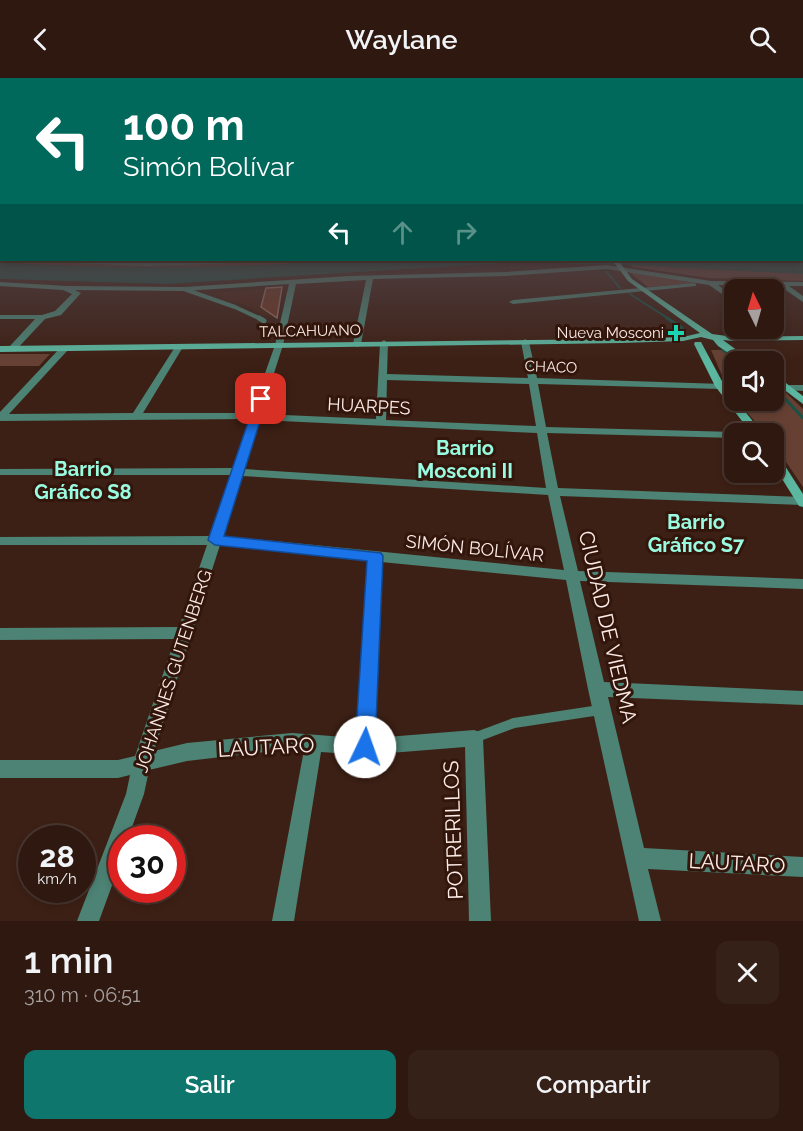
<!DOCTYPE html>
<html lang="es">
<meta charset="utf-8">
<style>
body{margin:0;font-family:Raleway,sans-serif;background:#362119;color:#f1f3f6;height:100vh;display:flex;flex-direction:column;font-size:22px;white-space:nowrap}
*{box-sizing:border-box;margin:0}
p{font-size:20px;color:#a7a09f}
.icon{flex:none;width:33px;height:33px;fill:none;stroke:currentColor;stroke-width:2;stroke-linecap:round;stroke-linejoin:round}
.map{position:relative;height:843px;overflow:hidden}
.panel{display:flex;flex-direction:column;background:#2e1810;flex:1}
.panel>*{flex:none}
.top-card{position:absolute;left:0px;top:0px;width:804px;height:183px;box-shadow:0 3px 9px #0003,0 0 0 2px #493730;background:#00695c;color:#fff;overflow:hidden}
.needle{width:39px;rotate:355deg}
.buttons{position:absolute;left:724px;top:201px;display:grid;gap:12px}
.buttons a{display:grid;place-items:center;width:60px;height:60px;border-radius:12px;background:#2e1810;box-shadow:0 3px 9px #0003,0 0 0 2px #493730;font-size:30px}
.speed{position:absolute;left:18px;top:747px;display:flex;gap:12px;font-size:30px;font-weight:700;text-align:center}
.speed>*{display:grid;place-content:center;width:78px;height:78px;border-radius:50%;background:#2e1810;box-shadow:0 3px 9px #0003,0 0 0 2px #493730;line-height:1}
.speed small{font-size:15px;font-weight:400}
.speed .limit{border:9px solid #d22;background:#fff;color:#111}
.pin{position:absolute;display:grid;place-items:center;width:51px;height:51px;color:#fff;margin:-26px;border-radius:12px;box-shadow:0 3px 9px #0006}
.me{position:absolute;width:66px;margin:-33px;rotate:3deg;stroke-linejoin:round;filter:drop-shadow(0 0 4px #0008)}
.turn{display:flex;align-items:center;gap:21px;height:126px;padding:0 24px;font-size:27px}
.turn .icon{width:78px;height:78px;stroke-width:2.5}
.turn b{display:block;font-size:42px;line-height:51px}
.lanes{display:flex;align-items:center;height:57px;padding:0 24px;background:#0003;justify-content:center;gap:30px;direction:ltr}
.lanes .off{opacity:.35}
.round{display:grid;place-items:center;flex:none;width:63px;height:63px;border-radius:12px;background:#362119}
.head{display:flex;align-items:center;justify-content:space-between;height:102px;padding:0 24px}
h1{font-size:36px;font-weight:600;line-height:45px}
.primary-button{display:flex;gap:12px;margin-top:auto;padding:12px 24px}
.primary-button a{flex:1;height:69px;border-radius:12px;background:#0f766e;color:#fff;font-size:24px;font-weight:600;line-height:69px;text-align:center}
.primary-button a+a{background:#362119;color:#f1f3f6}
header{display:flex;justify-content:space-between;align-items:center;height:78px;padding:0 24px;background:#2e1810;font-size:27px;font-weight:600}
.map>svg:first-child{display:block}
</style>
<header><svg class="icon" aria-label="back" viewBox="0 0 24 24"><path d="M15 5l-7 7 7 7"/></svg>Waylane<svg class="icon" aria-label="search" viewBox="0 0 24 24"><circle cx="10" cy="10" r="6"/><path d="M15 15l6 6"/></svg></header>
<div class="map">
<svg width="803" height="843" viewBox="0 0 803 843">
<rect width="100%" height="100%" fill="#3d2015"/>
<!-- built -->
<polygon fill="#482316" points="279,209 282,210 277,237 263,237 246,227 223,221 222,218 206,216"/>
<!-- green -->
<g fill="#664133">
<path d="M0,164L2,182H351C231,191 119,191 0,185Z"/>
<polygon points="631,187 803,196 803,203 709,200 633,189"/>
<polygon points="628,193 697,205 648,209"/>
<polygon points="711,272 723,272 743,283 735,284 735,320 728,311"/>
<polygon points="0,276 50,276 39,288 0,288"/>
<polygon points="774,303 803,331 803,409 774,366 774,356 765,355 737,323 774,322"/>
</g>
<!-- water -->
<path fill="#185245" d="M351,182H760L803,184V196L631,187L517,184L168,206L0,201V185C120,191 231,191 351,182Z"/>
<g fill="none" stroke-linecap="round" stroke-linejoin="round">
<!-- stream-far1 -->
<g stroke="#185245" stroke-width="2">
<polyline points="606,193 620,210"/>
<polyline points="630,216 669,241"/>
</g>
<!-- stream -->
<g stroke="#185245" stroke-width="3">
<polyline points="667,240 682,250"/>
<polyline points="723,272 739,284"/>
<polyline points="774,309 803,340"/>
</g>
</g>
<!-- building -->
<polygon fill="#6c3725" stroke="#936f63" stroke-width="1.5" points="282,209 277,240 261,229 266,210"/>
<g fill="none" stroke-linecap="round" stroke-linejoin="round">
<!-- lane-far2 -->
<polyline stroke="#4c8374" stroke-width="4" points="184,211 235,229 261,241"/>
<!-- lane-far1 -->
<polyline stroke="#4c8374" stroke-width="5" points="259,240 264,243"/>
<!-- lane -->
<polyline stroke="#4c8374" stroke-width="10" points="474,660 514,645 600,632"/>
<!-- street -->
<g fill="#4c8374" fill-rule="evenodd">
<rect x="0" y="177" width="2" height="4"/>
<polygon points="45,182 146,184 269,182 266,184 146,188 48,184"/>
<path d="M607,187L711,203L803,204V208H789L803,218V224L780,208L718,207L735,219V225L709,207L607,191L506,198L373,201L361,266L357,269L353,266L366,202L296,206L283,267L261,336L376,341L380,265L384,262L388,265L387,296L528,300L521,264L525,261L529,264L537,300L723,306V310L720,311L538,306L546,349L735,354L739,356H735V360L547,355L558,410L803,419L802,427L560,418L578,493L803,501V511L580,503L604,604L803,613V627L608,619L644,770L803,779V799L648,791L661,843H639L588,611L566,502L381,484L374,660L474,652L480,654L483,660L491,843H469L465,669L365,677L321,674L294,843H272L304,672L292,671L187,683L149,692L144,716L128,760H122V780L99,843H77L126,716L130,697L118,700H0V682H118L135,678L175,561L0,562V550L179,549L207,467H0V459L210,458L231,397H0V391L233,390L249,341L0,343V334L61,269L64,268L68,271L67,273L9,336L133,335L175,269L179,266L183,269L143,335H251L275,267L289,206L184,213L75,212L81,215L61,237L45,241L15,273H9V269L35,241H0V237H42L55,233L72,216L63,212L0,208V204L67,208L184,209L349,198L506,194ZM387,302L529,306L536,348L386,342ZM259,342L537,355L546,410L244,391ZM242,398L548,417L564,492L223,458ZM220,467L368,482L357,660L292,655L187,665L154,673Z"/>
<polygon points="694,205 696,206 696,208 513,226 509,224 513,222"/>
<polygon points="763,250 772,250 782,260 775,262"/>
<polygon points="790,307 803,307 803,313 787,312 787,308"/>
</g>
<!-- secondary -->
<g fill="#5bb79f" fill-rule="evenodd">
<polygon points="612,182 618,182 632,201 712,256 734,259 803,258 803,262 734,263 723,262 753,284 742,284 718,268 713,262 701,259 683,263 621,265 0,274 0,268 621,261 683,259 700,255 628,203"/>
<polygon points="695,264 701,264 724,307 763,356 752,356 715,308 694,266"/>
<polygon points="774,296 803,318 803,326 774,304"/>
<polygon points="774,376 778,377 803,416 803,429 799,428 774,388"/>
</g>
<!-- primary -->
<rect fill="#63dfc0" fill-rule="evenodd" x="802" y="171" width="1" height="4"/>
</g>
<!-- sky -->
<linearGradient id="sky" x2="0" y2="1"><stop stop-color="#22120c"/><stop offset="0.58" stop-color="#514246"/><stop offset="1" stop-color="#514246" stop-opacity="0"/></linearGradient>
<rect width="803" height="282" fill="url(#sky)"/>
<!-- route -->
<polygon fill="#1a73e8" stroke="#114b97" stroke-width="1.5" points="261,318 267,321 224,458 381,475 383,478 375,669 372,676 365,678 358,676 355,669 367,483 215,467 208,462 256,321"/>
<!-- markers -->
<path fill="#1ad5b2" stroke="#32160c" stroke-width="2" d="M673 246h6v6h6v6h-6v6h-6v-6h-6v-6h6z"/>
<g text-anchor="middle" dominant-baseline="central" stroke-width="6" stroke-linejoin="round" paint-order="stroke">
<!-- far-street labels -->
<g font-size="15" fill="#fcebe6" stroke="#32160c">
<text transform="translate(310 253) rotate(-1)">TALCAHUANO</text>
<text transform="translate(551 289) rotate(2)">CHACO</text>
</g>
<!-- far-poi labels -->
<g font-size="15" fill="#fcebe6" stroke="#32160c" text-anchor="end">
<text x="664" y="255">Nueva Mosconi</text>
</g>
<!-- street labels -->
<g font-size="18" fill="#fcebe6" stroke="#32160c">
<text transform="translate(369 328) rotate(3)">HUARPES</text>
<text transform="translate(475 470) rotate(6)">SIMÓN BOLÍVAR</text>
<text transform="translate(173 593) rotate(-72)">JOHANNES GUTENBERG</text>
</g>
<!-- neighbourhood labels -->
<g font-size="20" font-weight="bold" fill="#99fbe0" stroke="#32160c">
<text x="465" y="370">Barrio<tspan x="465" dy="23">Mosconi II</tspan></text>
<text x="83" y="391">Barrio<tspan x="83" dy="23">Gráfico S8</tspan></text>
<text x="696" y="444">Barrio<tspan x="696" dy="23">Gráfico S7</tspan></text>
</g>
<!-- near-street labels -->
<g font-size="21" fill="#fcebe6" stroke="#32160c">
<text transform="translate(608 549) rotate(77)">CIUDAD DE VIEDMA</text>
<text transform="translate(266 669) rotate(-3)">LAUTARO</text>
<text transform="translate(453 752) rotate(-92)">POTRERILLOS</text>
<text transform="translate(737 785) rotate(3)">LAUTARO</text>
</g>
</g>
</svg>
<div class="buttons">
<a><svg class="needle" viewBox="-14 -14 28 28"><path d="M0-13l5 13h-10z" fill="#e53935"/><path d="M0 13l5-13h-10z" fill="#a7a09f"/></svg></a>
<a><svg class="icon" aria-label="sound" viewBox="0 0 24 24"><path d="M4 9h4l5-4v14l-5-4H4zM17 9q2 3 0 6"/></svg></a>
<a><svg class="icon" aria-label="search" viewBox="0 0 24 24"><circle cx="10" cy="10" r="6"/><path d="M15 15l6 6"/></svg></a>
</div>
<div class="speed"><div>28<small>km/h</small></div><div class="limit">30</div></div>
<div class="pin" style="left:261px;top:321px;background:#d93025"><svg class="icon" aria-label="arrive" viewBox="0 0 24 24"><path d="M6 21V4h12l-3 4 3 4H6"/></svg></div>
<svg class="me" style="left:365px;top:669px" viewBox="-20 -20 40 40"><circle r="19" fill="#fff"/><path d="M0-13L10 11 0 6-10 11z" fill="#1a73e8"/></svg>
<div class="top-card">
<div class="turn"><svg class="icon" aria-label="left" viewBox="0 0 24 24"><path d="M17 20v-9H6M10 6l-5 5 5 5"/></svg><div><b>100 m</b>Simón Bolívar</div></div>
<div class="lanes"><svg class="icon" aria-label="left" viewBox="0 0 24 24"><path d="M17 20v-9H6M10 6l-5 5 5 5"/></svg><svg class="icon off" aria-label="ahead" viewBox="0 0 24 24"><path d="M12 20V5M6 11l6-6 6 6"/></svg><svg class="icon off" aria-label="right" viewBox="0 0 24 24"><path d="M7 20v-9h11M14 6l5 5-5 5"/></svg></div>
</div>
</div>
<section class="panel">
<div class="head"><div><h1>1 min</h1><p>310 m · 06:51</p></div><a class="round"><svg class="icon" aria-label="close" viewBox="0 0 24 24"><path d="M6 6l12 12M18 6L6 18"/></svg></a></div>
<div class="primary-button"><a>Salir</a><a>Compartir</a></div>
</section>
